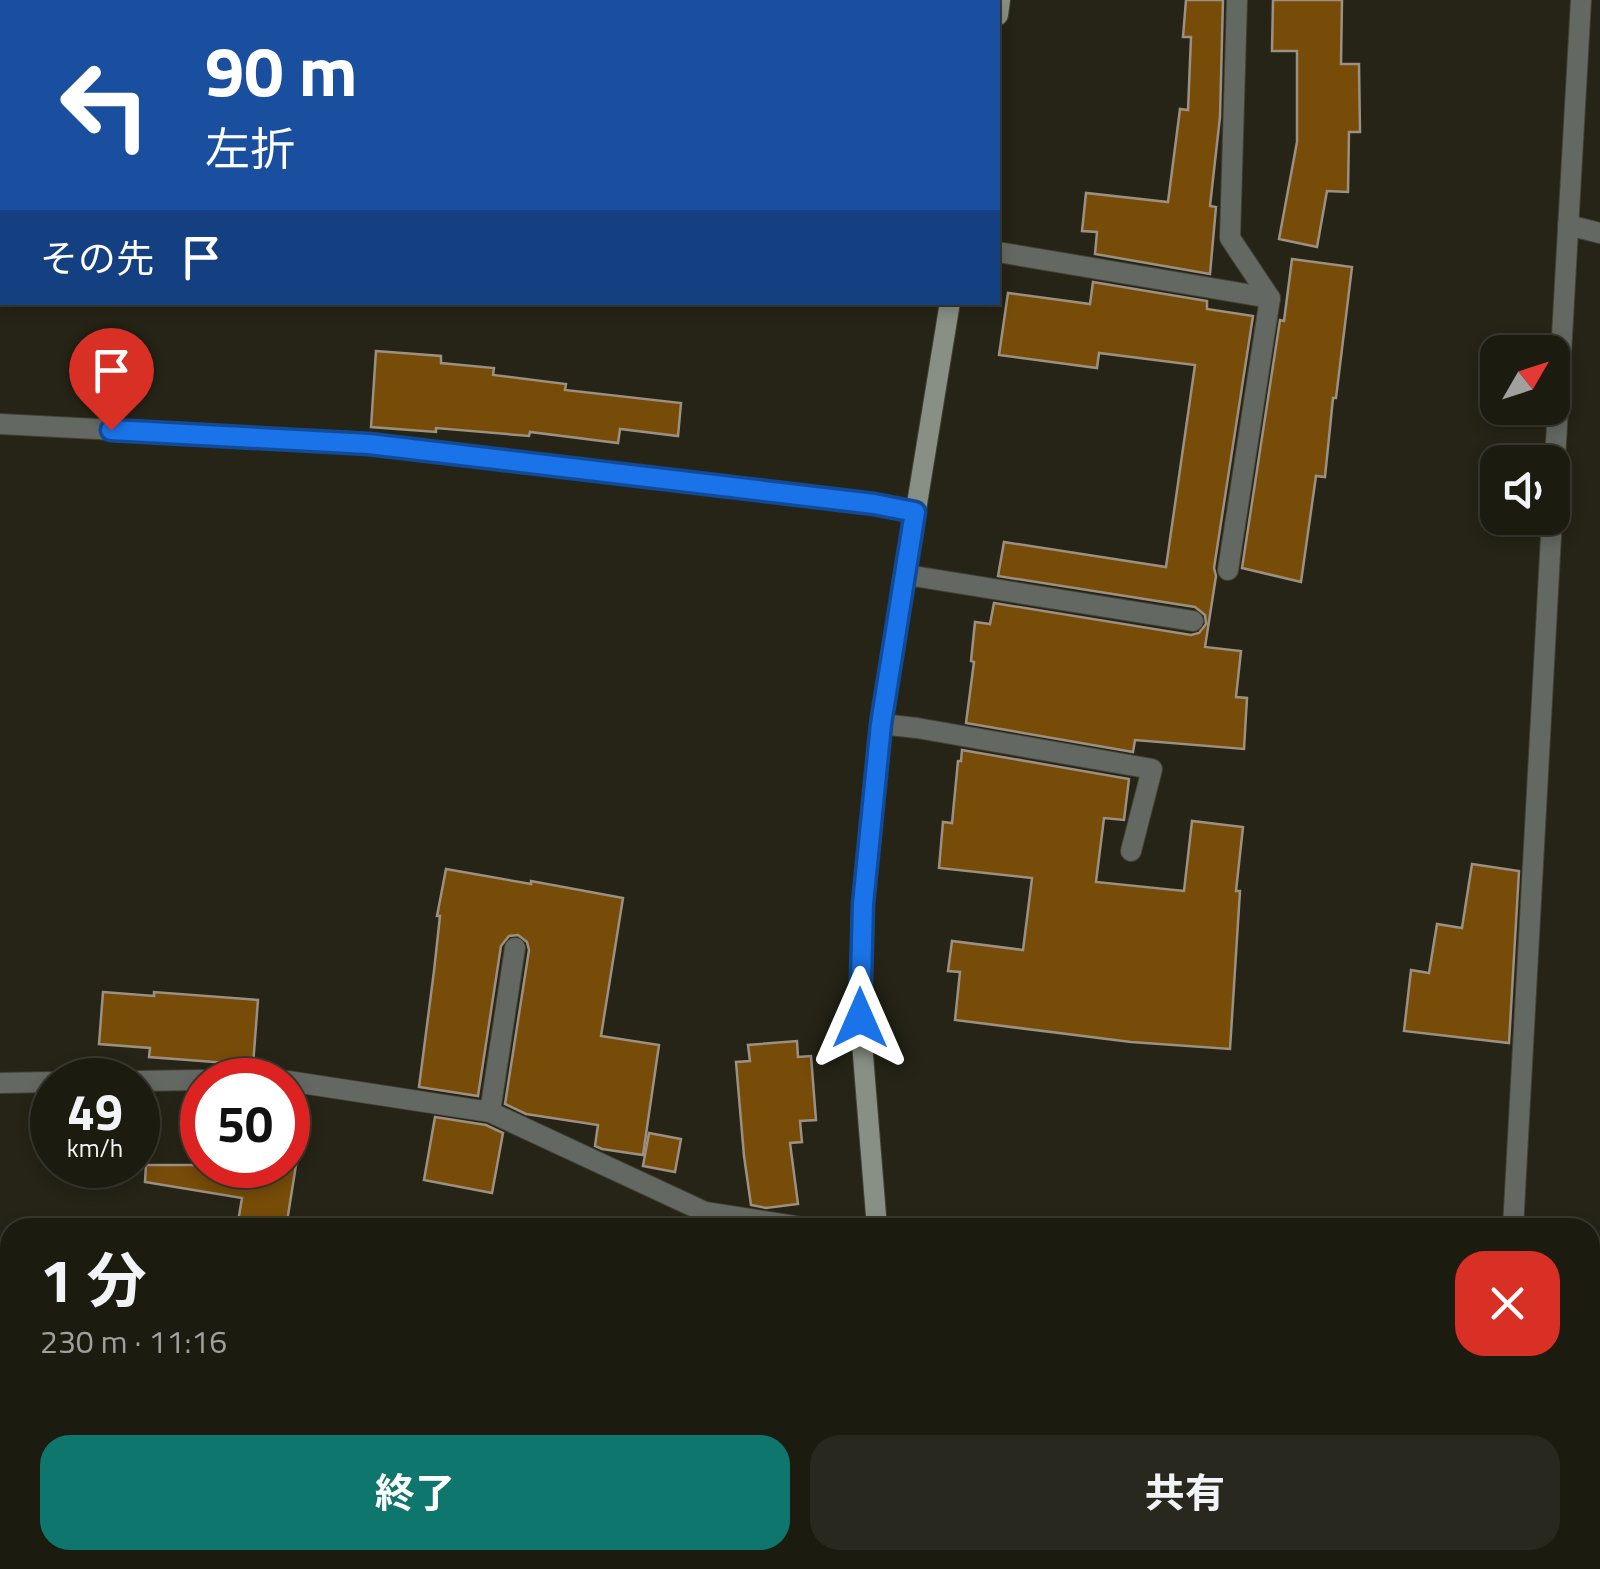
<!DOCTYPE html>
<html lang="ja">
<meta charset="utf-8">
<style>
body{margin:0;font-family:"Titillium Web","Noto Sans JP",sans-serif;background:#29281e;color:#f1f3f6;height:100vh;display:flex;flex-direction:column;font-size:38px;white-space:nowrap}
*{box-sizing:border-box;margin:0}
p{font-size:32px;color:#a0a19f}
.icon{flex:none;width:55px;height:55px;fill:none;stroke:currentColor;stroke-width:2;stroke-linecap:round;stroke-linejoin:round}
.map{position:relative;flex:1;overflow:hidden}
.details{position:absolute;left:0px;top:1218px;width:1600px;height:352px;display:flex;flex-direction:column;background:#1c1b10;border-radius:30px 30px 0 0;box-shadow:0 5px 15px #0003,0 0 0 2px #3a3930}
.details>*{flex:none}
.top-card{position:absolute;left:0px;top:0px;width:1000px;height:305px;box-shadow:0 5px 15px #0003,0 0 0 2px #3a3930;background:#1a4fa0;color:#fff;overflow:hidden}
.needle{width:65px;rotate:51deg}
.controls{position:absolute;left:1480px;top:335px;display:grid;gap:20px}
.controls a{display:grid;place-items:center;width:90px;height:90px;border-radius:20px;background:#1c1b10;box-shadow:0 5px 15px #0003,0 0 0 2px #3a3930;font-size:50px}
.speed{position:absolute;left:30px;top:1058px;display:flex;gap:20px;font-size:50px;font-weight:700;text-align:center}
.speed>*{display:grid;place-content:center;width:130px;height:130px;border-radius:50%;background:#1c1b10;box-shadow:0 5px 15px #0003,0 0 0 2px #3a3930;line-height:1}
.speed small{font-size:25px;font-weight:400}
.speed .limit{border:15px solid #d22;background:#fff;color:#111}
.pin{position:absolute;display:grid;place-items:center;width:85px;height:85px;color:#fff;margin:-102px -42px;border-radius:50% 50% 50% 0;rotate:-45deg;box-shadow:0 0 10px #0007}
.pin .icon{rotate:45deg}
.me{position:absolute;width:110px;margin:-55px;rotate:0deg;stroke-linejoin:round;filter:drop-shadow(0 0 8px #0008)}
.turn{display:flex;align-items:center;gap:35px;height:210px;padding:0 40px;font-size:45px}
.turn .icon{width:130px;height:130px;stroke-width:2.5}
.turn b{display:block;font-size:70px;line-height:85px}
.then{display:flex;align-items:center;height:95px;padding:0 40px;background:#0003;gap:20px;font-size:38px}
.round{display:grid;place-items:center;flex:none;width:105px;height:105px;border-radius:30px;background:#29281e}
.head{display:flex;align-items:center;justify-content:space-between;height:170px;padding:0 40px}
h1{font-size:60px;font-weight:700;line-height:75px}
.primary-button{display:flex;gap:20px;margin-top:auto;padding:20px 40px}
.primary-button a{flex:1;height:115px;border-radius:30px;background:#0f766e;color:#fff;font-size:40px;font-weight:700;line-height:115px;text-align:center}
.primary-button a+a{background:#29281e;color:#f1f3f6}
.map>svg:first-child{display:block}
</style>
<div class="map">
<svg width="1600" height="1569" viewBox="0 0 1600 1569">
<rect width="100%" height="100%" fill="#252416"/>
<!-- building -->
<g fill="#774c08" stroke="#9c9082" stroke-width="2.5">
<polygon points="1186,0 1223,0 1220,117 1210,206 1216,207 1210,274 1095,254 1097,232 1082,231 1086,193 1168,202 1180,109 1188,110 1191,37 1183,37"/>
<polygon points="1273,0 1342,0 1341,64 1359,64 1360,132 1349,132 1348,192 1327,191 1317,247 1279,239 1297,142 1297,51 1272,51"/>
<polygon points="1292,259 1352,267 1336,398 1333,398 1325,477 1316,476 1301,582 1242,568 1280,320 1284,321"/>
<polygon points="1093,282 1207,301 1207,309 1253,316 1214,568 1216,576 1205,647 1241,651 1236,697 1247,698 1244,749 1135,740 1133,752 966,723 974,662 971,661 975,622 990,624 994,603 1191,635 1199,633 1206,624 1205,615 1195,607 998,576 1004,542 1166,567 1195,365 1099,353 1097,368 999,355 1008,293 1090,304"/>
<polygon points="376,351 441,356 441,363 494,368 493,375 566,384 565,390 681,403 678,436 620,429 618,443 530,432 529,436 436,428 436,432 371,427"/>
<polygon points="962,750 1129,779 1124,820 1104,818 1096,882 1184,891 1192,821 1243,827 1236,891 1240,891 1230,1049 1131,1042 955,1020 960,972 948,971 952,941 1023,950 1032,878 939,868 943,822 952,823 958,761 961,761"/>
<polygon points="1472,864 1519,871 1509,1043 1404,1031 1411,970 1429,973 1437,924 1462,928"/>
<polygon points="446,869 531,884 531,881 623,898 601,1036 659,1045 643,1155 602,1149 595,1146 598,1125 526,1114 505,1104 529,950 527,942 518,935 509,936 501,946 478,1096 419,1087 434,971 440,916 437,916"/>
<polygon points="103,992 154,996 154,992 258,1000 253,1065 149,1057 150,1048 99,1044"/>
<polygon points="797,1041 798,1057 811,1056 816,1120 800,1121 802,1142 790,1143 798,1204 766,1208 751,1205 744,1156 736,1062 750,1061 748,1045"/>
<polygon points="435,1117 486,1125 503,1133 492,1193 424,1180"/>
<polygon points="649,1133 681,1139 675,1172 643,1166"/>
<polygon points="146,1165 296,1165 286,1228 237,1228 242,1198 145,1182"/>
</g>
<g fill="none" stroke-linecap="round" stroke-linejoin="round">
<!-- minor casing -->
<g stroke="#424134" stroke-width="22">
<g id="minor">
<polyline points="0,12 2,12"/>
<polyline points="1568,225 1600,233"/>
<polyline points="998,252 1270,298"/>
<polyline points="0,424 369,443 875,504 915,513"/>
<polyline points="1552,513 1581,0"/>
<polyline points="1228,570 1270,298 1230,238 1237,0"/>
<polyline points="907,575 1193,621"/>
<polyline points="881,724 917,728 1152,769 1131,851"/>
<polyline points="235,1080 282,1080"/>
<polyline points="138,1081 202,1080"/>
<polyline points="288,1081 490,1112 705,1212 808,1228"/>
<polyline points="0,1083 52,1082"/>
<polyline points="490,1112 515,948"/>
<polyline points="1513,1228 1552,518"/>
<polyline points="1590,1282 1600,1282"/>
<polyline points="1192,1560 1193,1569"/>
<polyline points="486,1569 487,1560"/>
<polyline points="684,1569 697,1560"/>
</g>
</g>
<!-- secondary casing -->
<g stroke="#424134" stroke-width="22">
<g id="secondary">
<polyline points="998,15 1000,0"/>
<polyline points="877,1228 860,1018 863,905 881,724 950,302"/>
<polyline points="909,1560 910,1569"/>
</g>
</g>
<!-- minor -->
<use href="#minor" stroke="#646862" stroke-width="20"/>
<!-- secondary -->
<use href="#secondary" stroke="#888f85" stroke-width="20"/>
</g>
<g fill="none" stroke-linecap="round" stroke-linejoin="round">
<!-- route casing -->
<g stroke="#114b97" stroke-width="25">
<polyline id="route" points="111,430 369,444 874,504 915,512 881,724 863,904 860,1018"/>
</g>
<!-- route -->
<use href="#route" stroke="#1a73e8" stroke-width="18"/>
</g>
</svg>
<div class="controls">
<a><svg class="needle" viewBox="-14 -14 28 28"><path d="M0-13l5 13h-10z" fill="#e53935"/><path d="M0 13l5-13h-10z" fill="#a0a19f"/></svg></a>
<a><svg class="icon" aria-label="sound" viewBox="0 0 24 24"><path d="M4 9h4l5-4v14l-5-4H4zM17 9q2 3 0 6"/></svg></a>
</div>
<div class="speed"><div>49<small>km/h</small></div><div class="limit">50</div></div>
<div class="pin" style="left:111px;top:430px;background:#d93025"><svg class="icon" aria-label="arrive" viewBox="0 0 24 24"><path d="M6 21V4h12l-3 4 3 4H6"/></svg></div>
<svg class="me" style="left:860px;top:1018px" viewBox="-20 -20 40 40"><path d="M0-17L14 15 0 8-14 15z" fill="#1a73e8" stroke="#fff" stroke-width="4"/></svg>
<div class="top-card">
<div class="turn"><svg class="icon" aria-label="left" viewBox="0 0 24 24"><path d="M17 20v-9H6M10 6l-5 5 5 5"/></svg><div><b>90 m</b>左折</div></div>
<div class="then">その先<svg class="icon" aria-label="arrive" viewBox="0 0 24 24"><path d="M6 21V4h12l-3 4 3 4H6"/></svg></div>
</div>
<section class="details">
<div class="head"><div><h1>1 分</h1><p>230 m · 11:16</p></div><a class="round" style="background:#d93025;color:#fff"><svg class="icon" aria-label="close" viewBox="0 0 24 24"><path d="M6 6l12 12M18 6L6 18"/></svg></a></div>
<div class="primary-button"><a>終了</a><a>共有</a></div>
</section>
</div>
